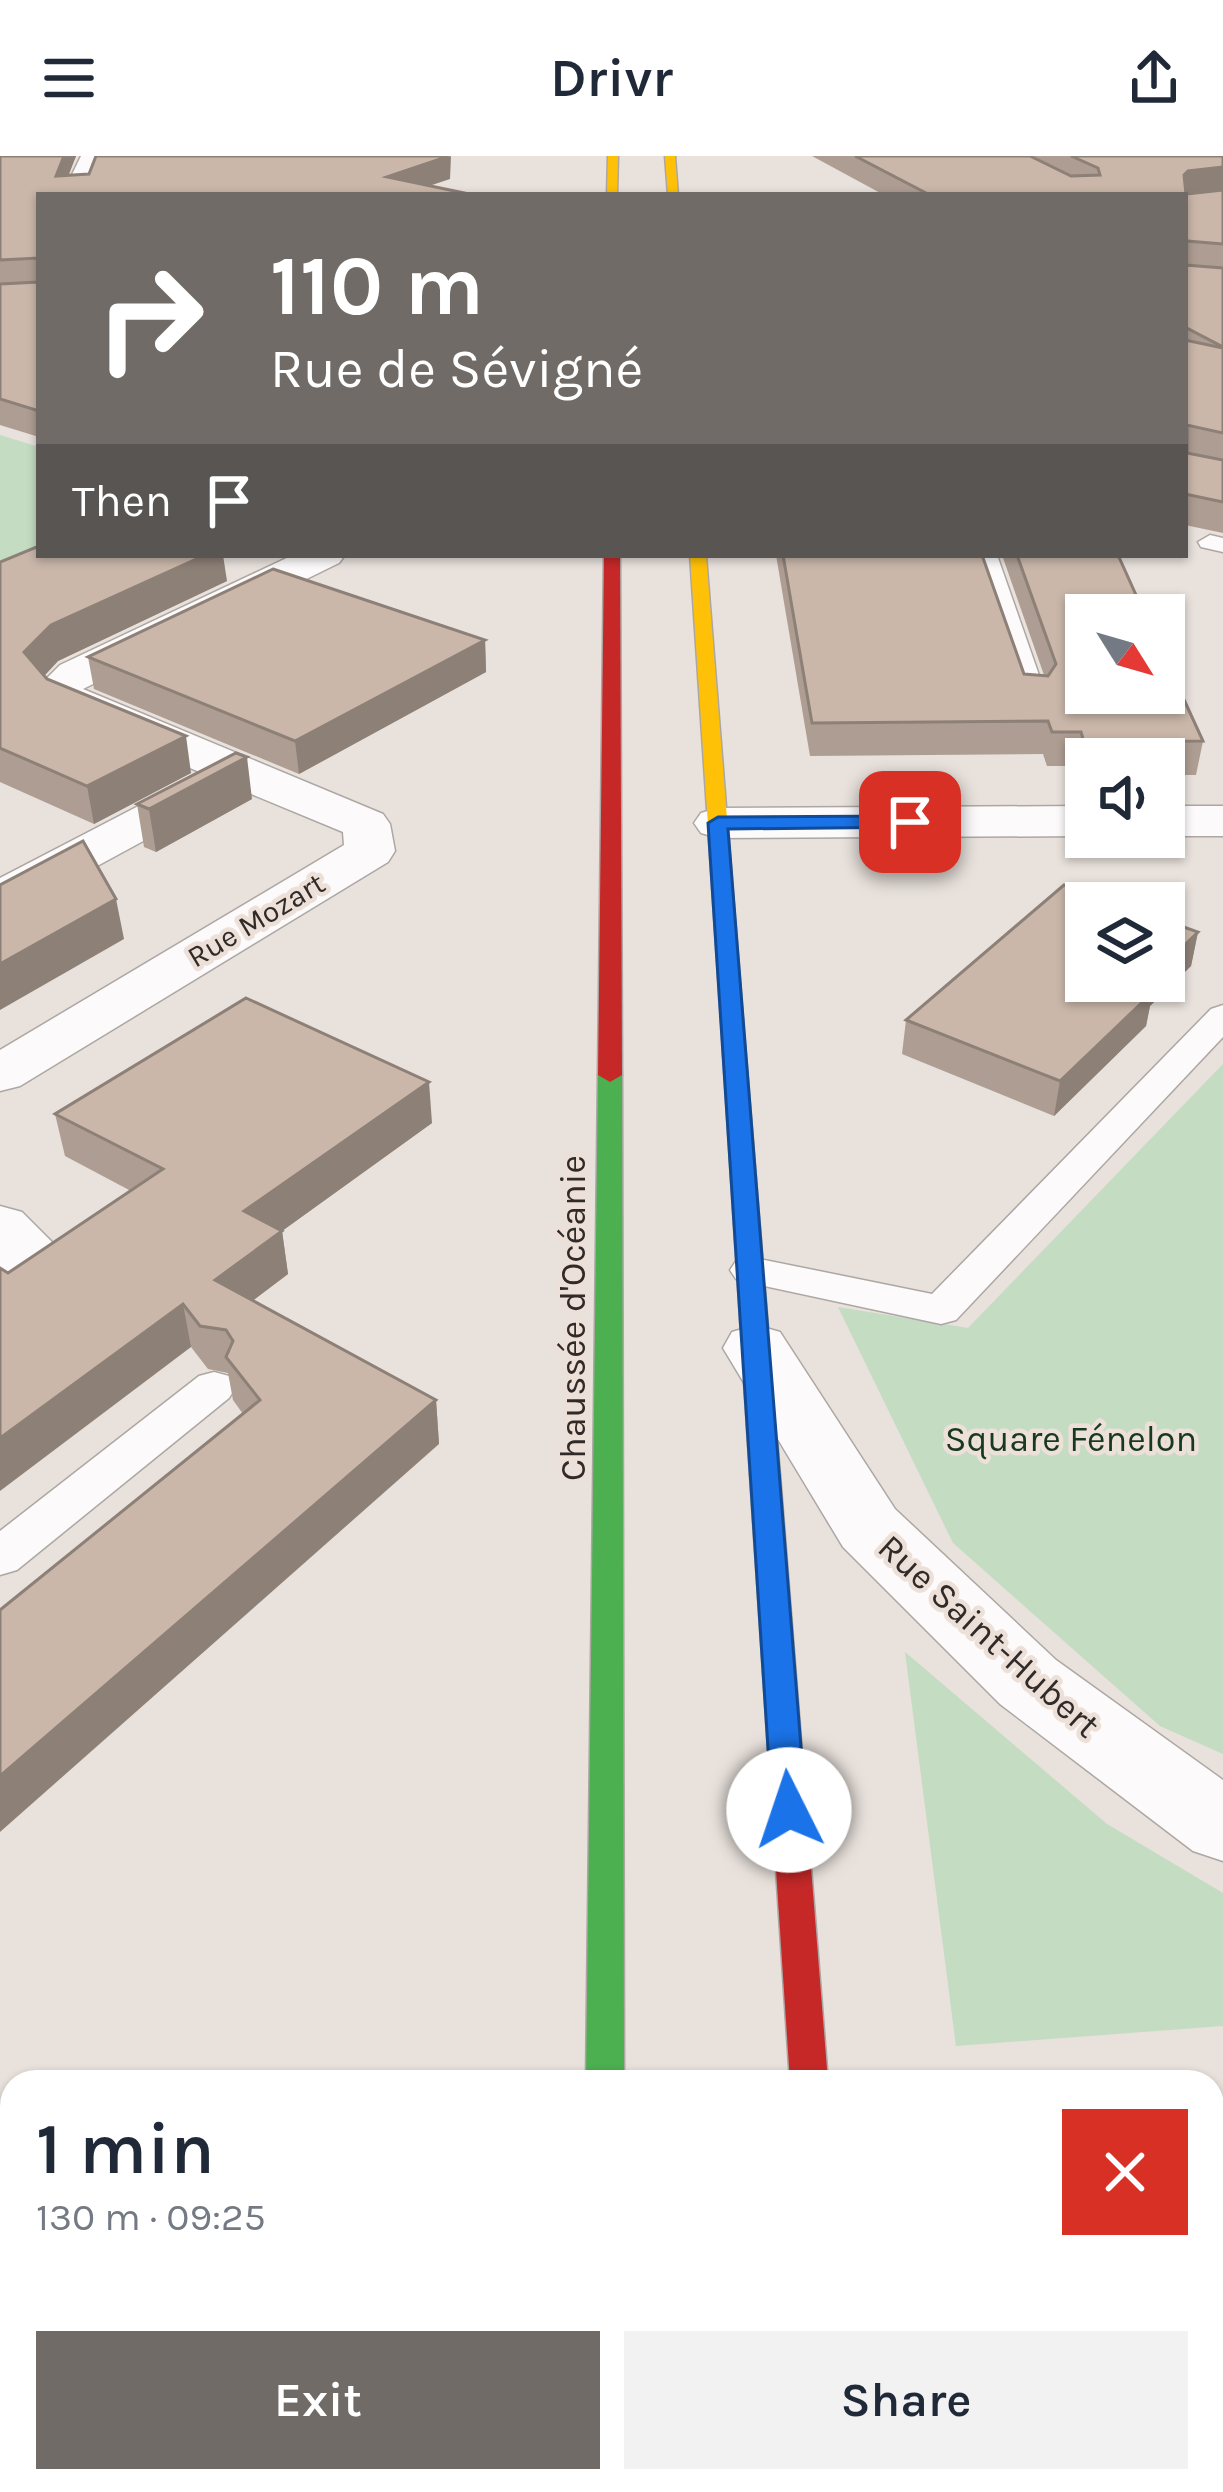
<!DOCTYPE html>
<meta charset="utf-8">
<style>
body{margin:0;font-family:Karla,sans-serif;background:#f2f2f3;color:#1f2937;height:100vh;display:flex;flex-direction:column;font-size:45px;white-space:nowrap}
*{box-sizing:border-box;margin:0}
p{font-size:39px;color:#747a83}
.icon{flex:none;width:66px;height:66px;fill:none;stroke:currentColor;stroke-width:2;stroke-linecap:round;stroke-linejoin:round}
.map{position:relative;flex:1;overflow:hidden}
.panel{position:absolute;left:0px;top:1914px;width:1224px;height:423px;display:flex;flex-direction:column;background:#fff;border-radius:36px 36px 0 0;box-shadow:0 3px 9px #0004}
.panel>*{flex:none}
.top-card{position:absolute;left:36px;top:36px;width:1152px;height:366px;border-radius:0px;box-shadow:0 3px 9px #0004;background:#706b67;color:#fff;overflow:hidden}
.needle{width:78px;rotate:127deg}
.fabs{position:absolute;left:1065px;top:438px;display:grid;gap:24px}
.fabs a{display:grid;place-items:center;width:120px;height:120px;border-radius:0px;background:#fff;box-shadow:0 3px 9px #0004;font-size:60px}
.pin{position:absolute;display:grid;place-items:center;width:102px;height:102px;color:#fff;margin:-51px;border-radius:24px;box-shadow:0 6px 18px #0006}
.me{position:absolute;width:132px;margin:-66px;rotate:356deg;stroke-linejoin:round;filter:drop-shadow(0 0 9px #0008)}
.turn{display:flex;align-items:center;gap:42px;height:252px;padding:0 36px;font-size:54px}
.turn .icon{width:156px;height:156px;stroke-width:2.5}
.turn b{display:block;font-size:84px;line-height:102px}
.then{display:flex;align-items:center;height:114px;padding:0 36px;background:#0003;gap:24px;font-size:45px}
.round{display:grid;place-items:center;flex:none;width:126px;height:126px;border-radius:0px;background:#f2f2f3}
.overview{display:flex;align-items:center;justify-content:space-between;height:204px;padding:0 36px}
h1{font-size:72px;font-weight:600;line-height:90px}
.action{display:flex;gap:24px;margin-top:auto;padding:24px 36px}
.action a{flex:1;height:138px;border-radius:0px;background:#706b67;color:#fff;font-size:48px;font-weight:600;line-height:138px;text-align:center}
.action a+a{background:#f2f2f3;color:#1f2937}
header{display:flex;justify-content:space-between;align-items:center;height:156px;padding:0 36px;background:#fff;font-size:54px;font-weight:600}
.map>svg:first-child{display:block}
</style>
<header><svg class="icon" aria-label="menu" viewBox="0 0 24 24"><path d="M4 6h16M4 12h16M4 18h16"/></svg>Drivr<svg class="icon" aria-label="share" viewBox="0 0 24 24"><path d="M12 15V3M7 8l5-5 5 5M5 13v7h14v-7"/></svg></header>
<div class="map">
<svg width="1223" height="2336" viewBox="0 0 1223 2336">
<rect width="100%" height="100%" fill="#e8e1dc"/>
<!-- green -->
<g fill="#c3dcc2">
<polygon points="0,279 39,291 39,399 0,438"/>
<polygon points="1223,908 1223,1598 1160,1570 953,1387 838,1151 968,1172"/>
<polygon points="905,1496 1107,1668 1223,1737 1223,1870 956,1890"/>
</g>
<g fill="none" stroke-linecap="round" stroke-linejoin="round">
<!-- lane casing -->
<g stroke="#ada7a4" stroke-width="3">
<g id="lane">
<polygon points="1210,379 1223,382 1223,396 1201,391 1198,386"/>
<polygon points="973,399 997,399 1047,542 1043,548 1023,548 1019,542"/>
<polygon points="1223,849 1223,881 956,1164 941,1168 750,1127 736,1123 730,1114 736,1105 750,1101 932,1138 1211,853"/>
<polygon points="214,1216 229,1220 236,1231 229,1242 17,1414 0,1419 0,1375 199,1220"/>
</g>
</g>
<!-- street casing -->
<g stroke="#ada7a4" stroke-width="3">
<g id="street">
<polygon points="81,0 107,0 88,39 62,39"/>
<polygon points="293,399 345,399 339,407 83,533 383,658 390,668 395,695 388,706 20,930 0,935 0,894 344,689 343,676 239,633 18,753 0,757 0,722 202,617 56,556 36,533 60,509"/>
<polygon points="1086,650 1086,680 718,682 701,677 694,667 701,657 718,652"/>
<rect x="1164" y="650" width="59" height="30"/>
<polygon points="0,1050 22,1056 63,1097 38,1138 0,1154"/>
<polygon points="756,1169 780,1176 895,1353 1056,1504 1223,1624 1223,1705 1193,1695 1000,1548 843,1391 723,1192 732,1176"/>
</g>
</g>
<!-- fast casing -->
<g stroke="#ada7a4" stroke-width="3">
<g id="fast">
<polygon points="732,857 743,864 780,1319 775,1326 755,1326 750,1319 721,864"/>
<polygon points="610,912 622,919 624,1926 586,1926 598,919"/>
<polygon points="1223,2071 1223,2111 1212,2113 1212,2073"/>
<polygon points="408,2325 473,2325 468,2336 403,2336"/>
<rect x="582" y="2325" width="44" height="11"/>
<polygon points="815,2325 859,2325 860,2336 816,2336"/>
</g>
</g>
<!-- slow casing -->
<g stroke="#ada7a4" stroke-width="3">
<g id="slow">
<polygon points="608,0 618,0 617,39 607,39"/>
<polygon points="665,0 675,0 678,39 668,39"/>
<polygon points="690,399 706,399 743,864 732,871 721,864"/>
</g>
</g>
<!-- jam casing -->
<g stroke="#ada7a4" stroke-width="3">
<g id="jam">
<polygon points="604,399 620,399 622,919 610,926 598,919"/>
<polygon points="765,1308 775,1312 780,1319 828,1926 790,1926 750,1319 755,1312"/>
</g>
</g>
<!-- lane -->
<use href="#lane" fill="#fcfafa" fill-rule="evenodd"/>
<!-- street -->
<use href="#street" fill="#fcfafa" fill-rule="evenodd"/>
<!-- fast -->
<use href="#fast" fill="#4caf50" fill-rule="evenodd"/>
<!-- slow -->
<use href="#slow" fill="#ffc107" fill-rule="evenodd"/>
<!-- jam -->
<use href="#jam" fill="#c62828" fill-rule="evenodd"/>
</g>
<!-- wall -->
<g fill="#ae9d92">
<polygon points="0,0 76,0 68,19 450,23 39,39 39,281 0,269"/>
<polygon points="812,0 1223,0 1223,377 1185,369 1185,39 884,39"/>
<polygon points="776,399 982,399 1024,518 1044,519 1002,399 1118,399 1203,585 1196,619 1164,619 1164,603 1086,603 1086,619 1079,619 1075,610 1047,610 1043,598 810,600"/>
<polygon points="0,406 227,425 58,505 44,520 191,617 94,668 0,626"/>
<polygon points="485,484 486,516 299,618 94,533 88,501"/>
<polygon points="252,643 156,696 144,691 137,648"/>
<polygon points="1198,776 1191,810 1150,850 1146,870 1054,960 902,898 906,864"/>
<polygon points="55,958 432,967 282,1075 288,1118 252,1145 436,1244 439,1288 243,1258 233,1244 228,1217 208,1213 191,1191 8,1117 131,1035 65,1000"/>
</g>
<!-- shaded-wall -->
<g fill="#8d8077">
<polygon points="64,0 76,0 61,39 56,20"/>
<polygon points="451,0 450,23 402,39 387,21"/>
<polygon points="1223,11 1223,34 1184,38 1184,19 1188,15"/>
<polygon points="205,399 223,399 227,425 58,505 32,533 24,496 51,469"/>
<polygon points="485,484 486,516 299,618 295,585"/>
<polygon points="186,580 191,617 94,668 87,630"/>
<polygon points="247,601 252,643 156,696 149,653"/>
<polygon points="116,743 124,783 0,854 0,808"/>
<polygon points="1198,776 1191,810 1150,850 1146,870 1054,960 1060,925 1140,831 1147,825 1164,825 1164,809"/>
<polygon points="429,926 432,967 282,1075 288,1118 222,1168 215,1124 244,1055"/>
<polygon points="183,1148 191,1191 0,1335 0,1282"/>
<polygon points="436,1244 439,1288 0,1676 0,1620"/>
</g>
<!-- building -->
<g fill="#cab7aa" stroke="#8d8077" stroke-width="3">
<polygon points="0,0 64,0 56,20 89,18 96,0 449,0 387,21 474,39 39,39 39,255 0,243 0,128 38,126 38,102 0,104"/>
<polygon points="855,0 1030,0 1071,20 1100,19 1098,12 1071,0 1223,0 1223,11 1188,15 1184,19 1186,38 1223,34 1223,88 1186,85 1186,109 1223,112 1223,191 1185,171 1185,39 930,39"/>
<polygon points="1185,184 1223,192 1223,277 1187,269 1187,297 1223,304 1223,346 1185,338"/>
<polygon points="39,390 39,399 205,399 51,469 24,496 47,523 186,580 87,630 0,592 0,406"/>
<polygon points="783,399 982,399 1024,518 1048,520 1056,508 1017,399 1118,399 1145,459 1086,459 1086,537 1164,537 1164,500 1203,585 1084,586 1081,576 1052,576 1048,565 812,567"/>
<polygon points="273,413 485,484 295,585 88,501"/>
<polygon points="236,597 247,601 149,653 137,648"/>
<polygon points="83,685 116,743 0,808 0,729"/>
<polygon points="1064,729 1116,747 1086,747 1086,825 1147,825 1140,831 1153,836 1060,925 906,864"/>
<polygon points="1164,764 1198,776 1164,809"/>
<polygon points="246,842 429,926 244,1055 282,1075 215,1124 436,1244 0,1620 0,1454 260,1244 226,1201 233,1185 226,1174 200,1170 183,1148 0,1282 0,1112 8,1117 163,1013 55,958"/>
</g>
<!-- route -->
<polygon fill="#1a73e8" stroke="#114b97" stroke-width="3" points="910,660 920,666 917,671 728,673 806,1654 801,1665 789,1669 777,1665 772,1654 708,667 718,661"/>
<g text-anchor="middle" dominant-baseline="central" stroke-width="9" stroke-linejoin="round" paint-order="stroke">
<!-- far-street labels -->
<g font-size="30" fill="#302b28" stroke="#ece0d8">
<text transform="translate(256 764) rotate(-31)">Rue Mozart</text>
</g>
<!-- street labels -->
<g font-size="36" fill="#302b28" stroke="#ece0d8">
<text transform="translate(573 1162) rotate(-90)">Chaussée d'Océanie</text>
<text transform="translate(989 1480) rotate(42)">Rue Saint-Hubert</text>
</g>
<!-- park labels -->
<g font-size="36" fill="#17391f" stroke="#ece0d8">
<text x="1071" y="1283">Square Fénelon</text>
</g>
</g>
</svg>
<div class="fabs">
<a><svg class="needle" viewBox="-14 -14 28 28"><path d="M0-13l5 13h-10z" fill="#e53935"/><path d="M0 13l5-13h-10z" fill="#747a83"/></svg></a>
<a><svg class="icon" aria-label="sound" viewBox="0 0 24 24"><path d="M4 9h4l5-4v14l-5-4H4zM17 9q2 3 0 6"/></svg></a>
<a><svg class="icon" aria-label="layers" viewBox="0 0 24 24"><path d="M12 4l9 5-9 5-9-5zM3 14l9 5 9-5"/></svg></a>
</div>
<div class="pin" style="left:910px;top:666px;background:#d93025"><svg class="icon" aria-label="arrive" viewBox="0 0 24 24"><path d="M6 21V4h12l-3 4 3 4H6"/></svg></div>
<svg class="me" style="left:789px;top:1654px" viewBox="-20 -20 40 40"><circle r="19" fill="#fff"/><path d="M0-13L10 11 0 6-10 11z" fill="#1a73e8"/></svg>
<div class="top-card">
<div class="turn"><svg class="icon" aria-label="right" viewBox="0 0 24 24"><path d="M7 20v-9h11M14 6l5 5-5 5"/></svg><div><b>110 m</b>Rue de Sévigné</div></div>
<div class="then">Then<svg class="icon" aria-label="arrive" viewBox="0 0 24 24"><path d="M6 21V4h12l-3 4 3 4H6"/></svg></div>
</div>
<section class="panel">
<div class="overview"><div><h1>1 min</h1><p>130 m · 09:25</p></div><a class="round" style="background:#d93025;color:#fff"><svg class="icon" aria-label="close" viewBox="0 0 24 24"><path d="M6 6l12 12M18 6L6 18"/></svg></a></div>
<div class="action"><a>Exit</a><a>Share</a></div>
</section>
</div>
